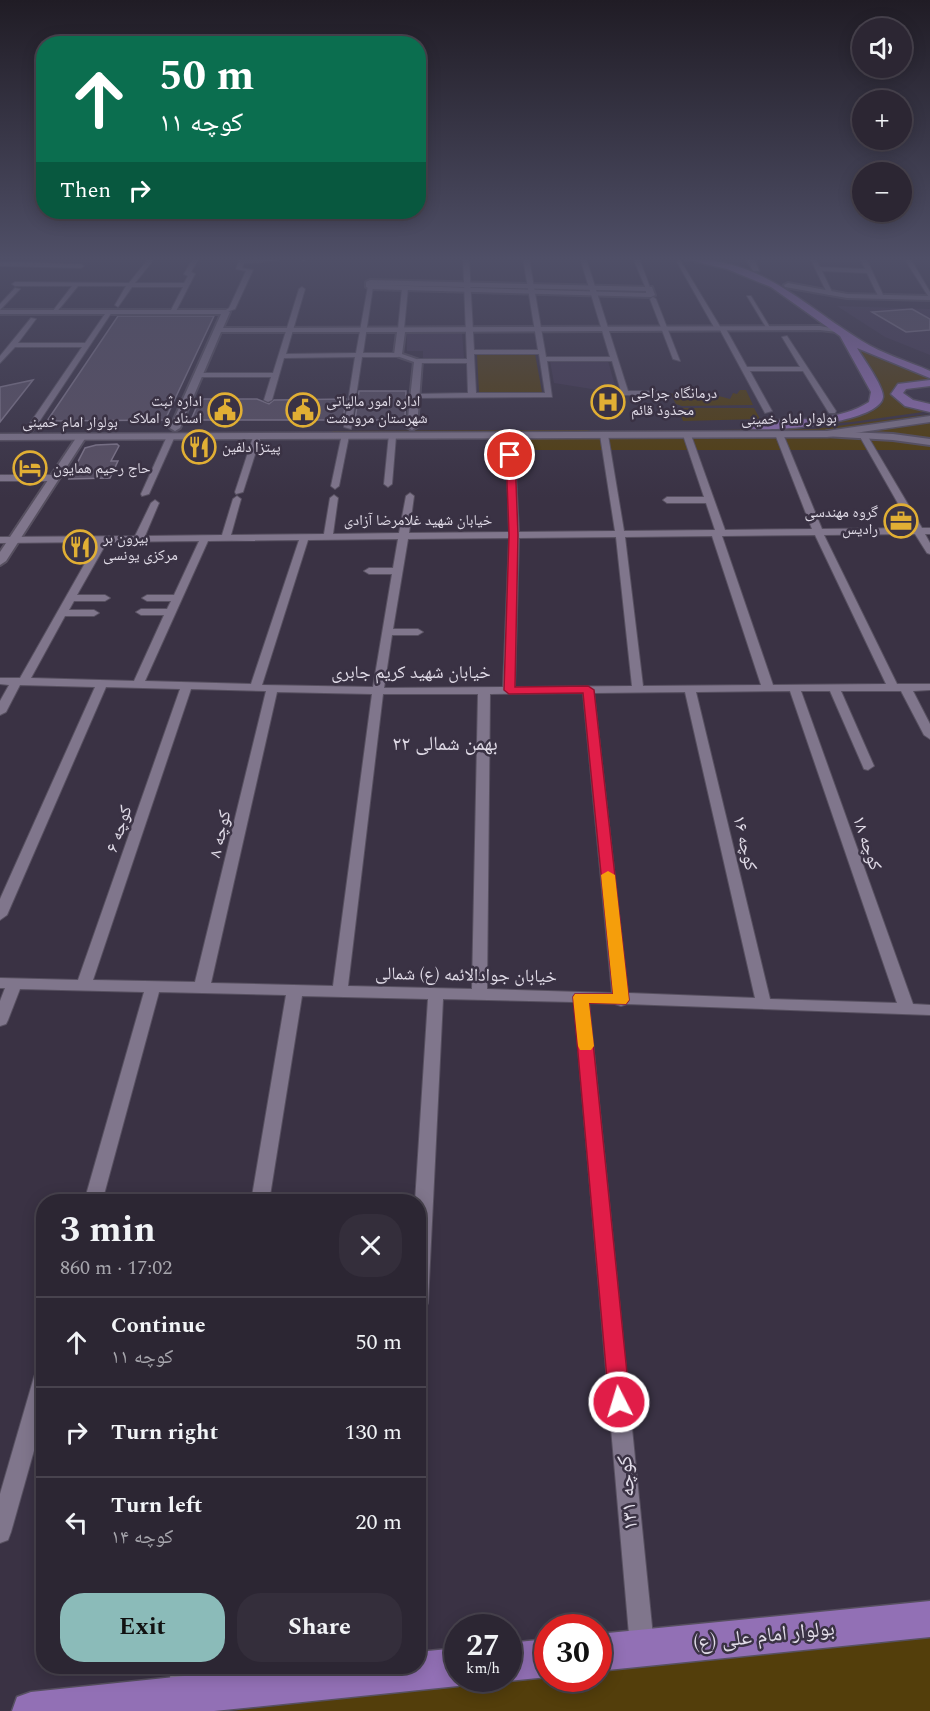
<!DOCTYPE html>
<meta charset="utf-8">
<style>
body{margin:0;font-family:Spectral,"Noto Naskh Arabic",serif;background:#342e3b;color:#f1f3f6;height:100vh;display:flex;flex-direction:column;font-size:22px;white-space:nowrap}
*{box-sizing:border-box;margin:0}
p{font-size:20px;color:#a6a5ac}
.icon{flex:none;width:33px;height:33px;fill:none;stroke:currentColor;stroke-width:2;stroke-linecap:round;stroke-linejoin:round}
.map{position:relative;flex:1;overflow:hidden}
.details{position:absolute;left:36px;top:1194px;width:390px;height:480px;display:flex;flex-direction:column;background:#2c2633;border-radius:24px;box-shadow:0 3px 15px #0003,0 0 0 2px #48434e}
.details>*{flex:none}
.guide{position:absolute;left:36px;top:36px;width:390px;height:183px;border-radius:24px;box-shadow:0 3px 15px #0003,0 0 0 2px #48434e;background:#0b6e4f;color:#fff;overflow:hidden}
.controls{position:absolute;left:852px;top:18px;display:grid;gap:12px}
.controls a{display:grid;place-items:center;width:60px;height:60px;border-radius:50%;background:#2c2633;box-shadow:0 3px 15px #0003,0 0 0 2px #48434e;font-size:30px}
.speed{position:absolute;left:444px;top:1614px;display:flex;gap:12px;font-size:30px;font-weight:700;text-align:center}
.speed>*{display:grid;place-content:center;width:78px;height:78px;border-radius:50%;background:#2c2633;box-shadow:0 3px 15px #0003,0 0 0 2px #48434e;line-height:1}
.speed small{font-size:15px;font-weight:400}
.speed .limit{border:9px solid #d22;background:#fff;color:#111}
.pin{position:absolute;display:grid;place-items:center;width:51px;height:51px;color:#fff;margin:-26px;border:3px solid #fff;border-radius:50%;box-shadow:0 2px 6px #0007}
.me{position:absolute;width:66px;margin:-33px;rotate:355deg;stroke-linejoin:round;filter:drop-shadow(0 0 4px #0008)}
.turn{display:flex;align-items:center;gap:21px;height:126px;padding:0 24px;font-size:27px}
.turn .icon{width:78px;height:78px;stroke-width:2.5}
.turn b{display:block;font-size:42px;line-height:51px}
.then{display:flex;align-items:center;height:57px;padding:0 24px;background:#0003;gap:12px;font-size:22px}
.round{display:grid;place-items:center;flex:none;width:63px;height:63px;border-radius:24px;background:#342e3b}
.head{display:flex;align-items:center;justify-content:space-between;height:102px;padding:0 24px}
h1{font-size:36px;font-weight:700;line-height:45px}
.action{display:flex;gap:12px;margin-top:auto;padding:12px 24px}
.action a{flex:1;height:69px;border-radius:24px;background:#8bbbb9;color:#111;font-size:24px;font-weight:700;line-height:69px;text-align:center}
.action a+a{background:#342e3b;color:#f1f3f6}
ul{padding:0;list-style:none}
li{display:flex;align-items:center;gap:18px;height:90px;padding:0 24px;border-top:2px solid #48434e}
li div{flex:1}
li b{display:block;font-size:22px}
li em{font-style:normal}
.map>svg:first-child{display:block}
</style>
<div class="map">
<svg width="930" height="1711" viewBox="0 0 930 1711">
<rect width="100%" height="100%" fill="#3a3244"/>
<!-- built -->
<g fill="#443952">
<polygon points="837,306 930,309 930,355 885,337"/>
<polygon points="407,332 462,332 464,358 423,358 423,351 407,351"/>
<polygon points="550,361 608,361 617,393 554,383"/>
</g>
<!-- green -->
<g fill="#533e0b">
<path d="M856,348L930,377V381L911,382L899,385L893,389L892,394L909,406L930,411L852,422L786,426C803,424 886,422 884,396C882,379 866,361 856,348Z"/>
<polygon points="477,354 535,354 542,392 479,392"/>
<polygon points="740,390 746,390 753,405 682,406 676,404 670,393 685,398 711,394 730,399 733,393 737,394"/>
<polygon points="678,408 754,408 760,419 683,421"/>
<polygon points="930,414 856,428 815,432 632,431 814,429"/>
<polygon points="930,421 930,440 862,433"/>
<polygon points="587,430 591,431 331,432 334,431"/>
<polygon points="889,438 930,443 930,450 521,450 520,439"/>
<polygon points="930,1637 930,1711 232,1711 547,1676 548,1678 598,1678 599,1671"/>
</g>
<!-- building -->
<g fill="#595064" stroke="#80778c" stroke-width="1.5">
<polygon points="912,309 930,319 930,330 906,332 872,312"/>
<polygon points="118,316 214,316 165,420 47,421"/>
<polygon points="33,380 0,422 0,387"/>
<polygon points="359,391 406,391 405,418 400,420 355,420"/>
<polygon points="200,399 257,399 269,404 274,400 346,399 343,420 191,420"/>
<polygon points="117,444 119,446 111,461 118,461 110,478 69,479 85,448 96,445"/>
</g>
<g fill="none" stroke-linecap="round" stroke-linejoin="round">
<!-- minor casing -->
<g stroke="#575060" stroke-width="2">
<g id="minor">
<polygon points="149,258 155,258 135,283 184,283 188,276 184,274 193,258 199,258 191,272 195,274 175,313 170,312 183,287 132,287 118,307 115,305 126,286 78,286 55,314 52,312 72,286 15,286 12,284 15,282 129,283"/>
<polygon points="240,258 279,261 244,263 242,268 253,270 235,309 224,313 224,311 229,308 246,271 236,269"/>
<polygon points="301,258 307,258 303,262"/>
<path d="M463,258H469L474,350H538L523,258H529L546,357H610L580,258H586L628,391H657L661,393L657,395H622L612,361H547L552,397L412,398L411,396L415,394L468,393L467,363H418L414,361L418,359H467ZM474,354H539L545,393H476Z"/>
<polygon points="633,258 639,258 651,290 646,289"/>
<polygon points="810,258 816,258 820,267 865,269 860,258 866,258 884,297 879,298 867,273 822,271 833,294 828,295"/>
<polygon points="904,258 910,258 930,292 930,299"/>
<polygon points="680,260 721,328 726,329 747,367 800,367 782,337 787,336 836,411 835,413 829,413 803,371 750,371 772,411 765,413 720,330 715,329 677,262"/>
<polygon points="0,262 81,264 84,266 81,268 0,266"/>
<polygon points="368,286 373,287 363,353 398,353 402,355 398,357 362,357 351,429 344,427 355,357 284,358 272,400 268,402 264,400 271,377 198,377 194,375 198,373 273,373 299,289 302,287 305,289 286,354 356,353"/>
<polygon points="405,286 408,288 404,329 401,331 398,329 402,288"/>
<polygon points="15,288 20,289 0,310 0,304"/>
<polygon points="747,296 751,296 771,329 767,329"/>
<polygon points="653,297 656,299 680,361 673,359 650,299"/>
<polygon points="107,311 112,312 33,431 27,431 26,429 82,347 15,347 0,363 0,356 31,318 36,319 18,343 85,343"/>
<path d="M776,432L783,434L822,529L912,528L859,435L863,433L867,435L922,528H930V534H925L930,543V554L927,553L915,534L824,535L897,684H930V690L913,691L930,724V739L924,735L901,691H841L874,766L868,770L864,769L830,691H801L913,1004L930,1005V1015L627,1004L621,1006L615,1004L589,1003L654,1646L650,1654L642,1658L634,1654L630,1646L574,1002L443,999L428,1303L425,1309L418,1311V1202H415L428,999L302,996L269,1202H251L286,995L159,992L102,1202H84L144,992L20,989L8,1020L6,1024L0,1026V1001L5,988H0V978L78,980L180,689L106,687L7,915L0,920V899L95,687L20,685L6,712L0,715V701L9,685L0,684V678H20L97,542L0,543V537L135,536L151,503L155,500L159,503L145,536L222,535L233,499L237,496L241,499L231,535L324,534L330,498L334,495L338,498L333,534L399,533L406,496L410,493L414,496L409,533L509,532L506,435L510,433L514,435L519,532L615,531L600,435L604,433L608,435L624,531L715,530L706,503H667L663,500L667,497H704L683,435L687,433L691,435L725,530L812,529L775,434ZM815,535L886,684L773,685L722,536ZM712,536L761,685L643,686L625,537ZM616,537L632,686L515,687L519,538ZM509,538L503,687L384,688L392,635H418L423,632L418,629H393L408,539ZM398,539L393,568H369L364,571L369,574H392L373,687L262,685L308,540ZM299,540L251,684L145,681L208,541ZM199,541L174,595H147L142,598L147,601H171L167,609H141L136,612L141,615H164L134,681L31,678L65,616H94L99,613L94,610H69L74,601H105L110,598L105,595H77L107,542ZM191,689L266,691L195,982L93,980ZM790,691L897,1003L770,999L696,692ZM277,692L372,694L333,986L211,983ZM685,692L755,998L628,993L594,693ZM583,693L612,993L487,989L490,694ZM383,694H478L472,989L348,986Z"/>
<polygon points="168,434 175,436 149,494 142,496 141,494"/>
<polygon points="254,434 261,436 243,492 236,494 235,492"/>
<polygon points="342,434 349,436 339,486 335,489 331,486"/>
<polygon points="389,434 396,436 392,484 388,487 384,484"/>
<polygon points="0,475 53,475 57,478 53,481 0,481"/>
<polygon points="44,1368 44,1415 11,1532 8,1540 0,1543 0,1494 34,1377 37,1370"/>
<polygon points="172,1666 196,1666 188,1703 179,1706 170,1703 167,1694"/>
</g>
</g>
<!-- tertiary casing -->
<g stroke="#575060" stroke-width="4">
<g id="tertiary">
<path d="M370,280L649,287H652L655,295L651,297L370,289L366,287V282ZM374,285L646,291V293Z"/>
<polygon points="788,283 847,294 930,296 930,300 847,298 785,287 784,285"/>
<polygon points="0,310 226,310 230,312 223,328 820,326 841,330 837,332 820,330 405,332 402,354 422,361 417,427 412,430 407,427 414,362 394,355 397,332 221,332 180,428 175,431 170,428 221,314 0,314"/>
<polygon points="827,431 893,434 930,439 930,445 893,440 824,436 822,434"/>
<polygon points="78,435 86,437 6,561 0,565 0,552"/>
</g>
</g>
<!-- secondary casing -->
<g stroke="#575060" stroke-width="3">
<g id="secondary">
<polygon points="746,258 754,258 759,271 753,271"/>
<polygon points="930,416 930,422 827,437 0,440 0,434 827,431"/>
</g>
</g>
<!-- primary casing -->
<g stroke="#575060" stroke-width="3">
<g id="primary">
<path d="M680,258C762,258 797,301 862,341C882,354 908,361 930,371V378L857,348C863,358 884,387 883,397C880,423 769,433 748,428L746,425L748,422L752,421C789,419 837,423 869,402L871,392L840,336L771,287L727,269Z"/>
<polygon points="930,380 930,386 906,389 903,393 913,400 930,404 930,412 905,406 891,394 898,384"/>
<polygon points="930,1601 930,1637 598,1671 598,1634"/>
<polygon points="548,1639 548,1677 508,1681 503,1678 508,1678 508,1643"/>
<polygon points="458,1648 458,1678 472,1678 458,1686 214,1711 12,1711 17,1697 31,1692 280,1666 418,1666 418,1652"/>
</g>
</g>
<!-- minor -->
<use href="#minor" fill="#80768c" fill-rule="evenodd"/>
<!-- tertiary -->
<use href="#tertiary" fill="#80768c" fill-rule="evenodd"/>
<!-- secondary -->
<use href="#secondary" fill="#80768c" fill-rule="evenodd"/>
<!-- primary -->
<use href="#primary" fill="#9270b5" fill-rule="evenodd"/>
</g>
<!-- sky -->
<linearGradient id="sky" x2="0" y2="1"><stop stop-color="#201c25"/><stop offset="0.52" stop-color="#4f4f67"/><stop offset="1" stop-color="#4f4f67" stop-opacity="0"/></linearGradient>
<rect width="930" height="498" fill="url(#sky)"/>
<!-- route -->
<polygon fill="#e11d48" stroke="#92132f" stroke-width="1.5" points="510,453 515,455 518,535 515,687 588,686 594,690 629,1000 626,1004 589,1003 630,1402 627,1409 619,1412 612,1409 609,1402 573,997 575,994 613,994 583,693 509,694 504,690 509,535 506,455"/>
<!-- slow -->
<polygon fill="#f59e0b" points="608,871 615,875 629,1000 626,1004 589,1003 594,1046 591,1050 580,1050 578,1046 573,997 575,994 613,994 601,875"/>
<!-- icons -->
<defs>
<g id="hospital-ring" transform="scale(1.725)"><circle r="9.5" fill="#3a3244" stroke="#e1af34" stroke-width="1.5"/><path d="M-5-5h3v3.5h4V-5h3V5h-3V1.5h-4V5h-3Z" fill="#e1af34"/></g>
<g id="civic-ring" transform="scale(1.725)"><circle r="9.5" fill="#3a3244" stroke="#e1af34" stroke-width="1.5"/><path d="M-.6-6.5H3V-4.5H.6V-3L4-1V1h2V6H-6V1h2V-1L-.6-3ZM-1.2 2.5V6h2.4V2.5Z" fill="#e1af34"/></g>
<g id="restaurant-ring" transform="scale(1.725)"><circle r="9.5" fill="#3a3244" stroke="#e1af34" stroke-width="1.5"/><path d="M-5-6h1v4h1v-4h1v4h1v-4h1v5L-1.5 .5V6h-2V.5L-5-1ZM5-6V6H3V1.5H1.5Q1.5-4 5-6Z" fill="#e1af34"/></g>
<g id="hotel-ring" transform="scale(1.725)"><circle r="9.5" fill="#3a3244" stroke="#e1af34" stroke-width="1.5"/><path d="M-6-4.5h1.5V1H6V5H4.5V3h-9V5H-6ZM-4 0a1.8 1.8 0 1 1 3.6 0ZM.5 0V-2.5h3Q6-2.5 6 0Z" fill="#e1af34"/></g>
<g id="office-ring" transform="scale(1.725)"><circle r="9.5" fill="#3a3244" stroke="#e1af34" stroke-width="1.5"/><path d="M-6-3h4V-5.5h4V-3h4V5H-6ZM-1-4.5V-3h2v-1.5ZM-6 0V1H6V0Z" fill="#e1af34"/></g>
</defs>
<g fill-rule="evenodd">
<use href="#hospital-ring" x="608" y="402"/>
<use href="#civic-ring" x="225" y="410"/>
<use href="#civic-ring" x="303" y="410"/>
<use href="#restaurant-ring" x="199" y="447"/>
<use href="#hotel-ring" x="30" y="468"/>
<use href="#office-ring" x="901" y="521"/>
<use href="#restaurant-ring" x="80" y="547"/>
</g>
<g text-anchor="middle" dominant-baseline="central" stroke-width="5" stroke-linejoin="round" paint-order="stroke">
<!-- far-poi labels -->
<g font-size="15" fill="#e1dce8" stroke="#3a3244" text-anchor="start">
<text x="631" y="393">درمانگاه جراحی<tspan x="631" dy="17">محذوذ قائم</tspan></text>
<text x="202" y="401" text-anchor="end">اداره ثبت<tspan x="202" dy="17">اسناد و املاک</tspan></text>
<text x="326" y="401">اداره امور مالیاتی<tspan x="326" dy="17">شهرستان مرودشت</tspan></text>
<text x="222" y="447">پیتزا دلفین</text>
<text x="53" y="468">حاج رحیم همایون</text>
<text x="878" y="512" text-anchor="end">گروه مهندسی<tspan x="878" dy="17">رادیس</tspan></text>
<text x="103" y="538">بیرون بر<tspan x="103" dy="17">مرکزی یونسی</tspan></text>
</g>
<!-- far-street labels -->
<g font-size="15" fill="#e1dce8" stroke="#3a3244">
<text transform="translate(789 419) rotate(-1)">بولوار امام خمینی</text>
<text x="70" y="422">بولوار امام خمینی</text>
<text x="418" y="520">خیابان شهید غلامرضا آزادی</text>
</g>
<!-- street labels -->
<g font-size="18" fill="#e1dce8" stroke="#3a3244">
<text x="411" y="672">خیابان شهید کریم جابری</text>
<text transform="translate(119 829) rotate(-71)">کوچه ۶</text>
<text transform="translate(220 834) rotate(-77)">کوچه ۸</text>
<text transform="translate(745 843) rotate(77)">کوچه ۱۶</text>
<text transform="translate(867 843) rotate(71)">کوچه ۱۸</text>
<text transform="translate(466 975) rotate(1)">خیابان جوادالائمه (ع) شمالی</text>
</g>
<!-- neighbourhood labels -->
<g font-size="20" fill="#e1dce8" stroke="#3a3244">
<text x="445" y="744">۲۲ بهمن شمالی</text>
</g>
<!-- near-street labels -->
<g font-size="21" fill="#e1dce8" stroke="#3a3244">
<text transform="translate(628 1493) rotate(-95)">کوچه ۱۳۱</text>
<text transform="translate(764 1636) rotate(-6)">بولوار امام علی (ع)</text>
</g>
</g>
</svg>
<div class="controls">
<a><svg class="icon" aria-label="sound" viewBox="0 0 24 24"><path d="M4 9h4l5-4v14l-5-4H4zM17 9q2 3 0 6"/></svg></a>
<a>+</a>
<a>−</a>
</div>
<div class="speed"><div>27<small>km/h</small></div><div class="limit">30</div></div>
<div class="pin" style="left:510px;top:455px;background:#d93025"><svg class="icon" aria-label="arrive" viewBox="0 0 24 24"><path d="M6 21V4h12l-3 4 3 4H6"/></svg></div>
<svg class="me" style="left:619px;top:1402px" viewBox="-20 -20 40 40"><circle r="17" fill="#e11d48" stroke="#fff" stroke-width="3"/><path d="M0-11L8 9 0 5-8 9z" fill="#fff"/></svg>
<div class="guide">
<div class="turn"><svg class="icon" aria-label="ahead" viewBox="0 0 24 24"><path d="M12 20V5M6 11l6-6 6 6"/></svg><div><b>50 m</b>کوچه ۱۱</div></div>
<div class="then">Then<svg class="icon" aria-label="right" viewBox="0 0 24 24"><path d="M7 20v-9h11M14 6l5 5-5 5"/></svg></div>
</div>
<section class="details">
<div class="head"><div><h1>3 min</h1><p>860 m · 17:02</p></div><a class="round"><svg class="icon" aria-label="close" viewBox="0 0 24 24"><path d="M6 6l12 12M18 6L6 18"/></svg></a></div>
<ul>
<li><svg class="icon" aria-label="ahead" viewBox="0 0 24 24"><path d="M12 20V5M6 11l6-6 6 6"/></svg><div><b>Continue</b><p>کوچه ۱۱</p></div><em>50 m</em></li>
<li><svg class="icon" aria-label="right" viewBox="0 0 24 24"><path d="M7 20v-9h11M14 6l5 5-5 5"/></svg><div><b>Turn right</b></div><em>130 m</em></li>
<li><svg class="icon" aria-label="left" viewBox="0 0 24 24"><path d="M17 20v-9H6M10 6l-5 5 5 5"/></svg><div><b>Turn left</b><p>کوچه ۱۴</p></div><em>20 m</em></li>
</ul>
<div class="action"><a>Exit</a><a>Share</a></div>
</section>
</div>
